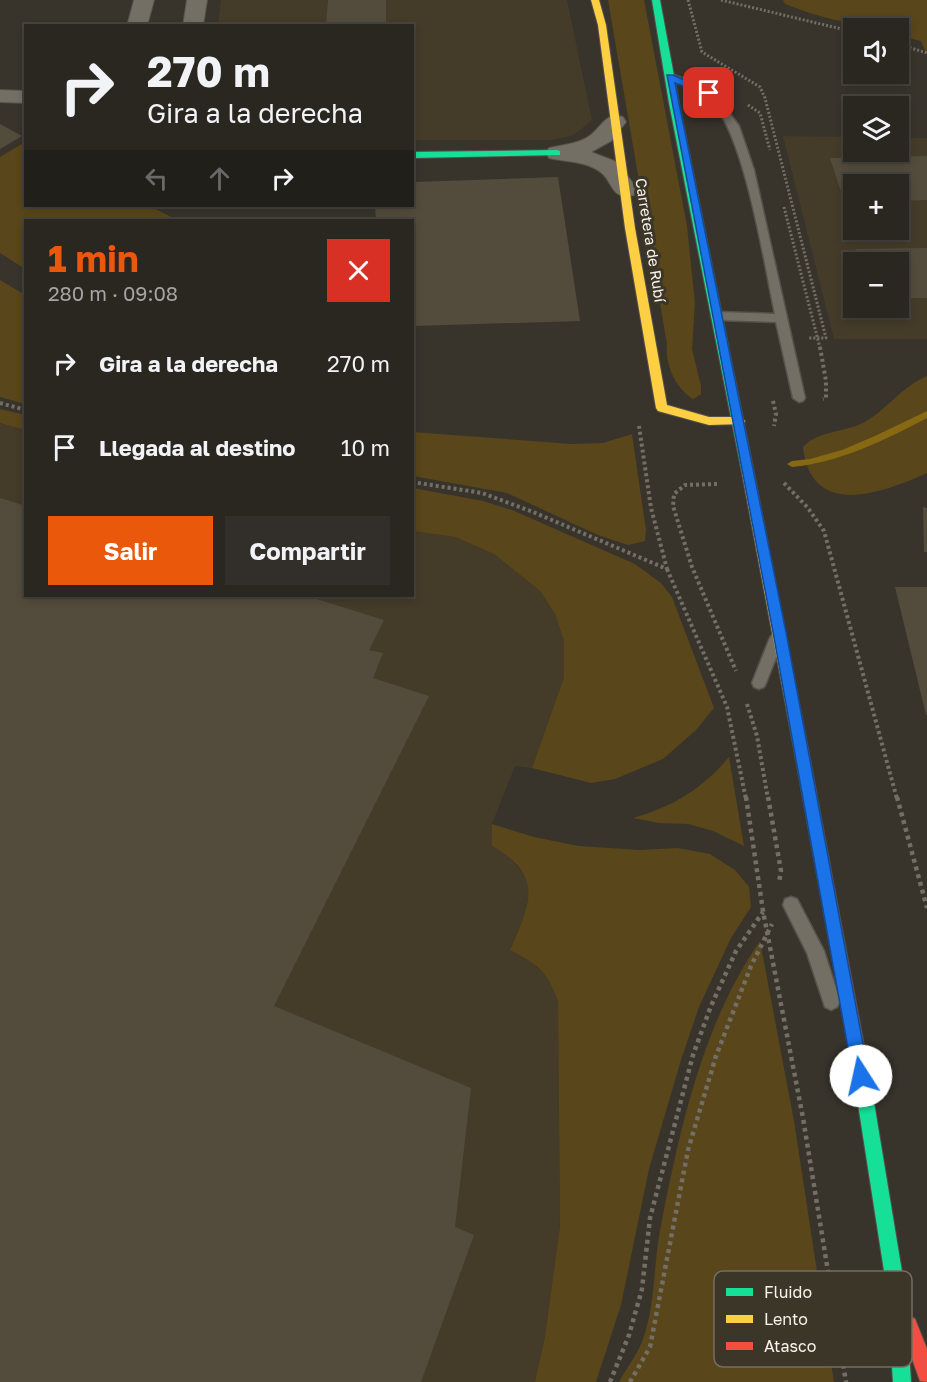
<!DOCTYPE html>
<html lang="es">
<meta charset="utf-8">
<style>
body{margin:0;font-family:"Golos Text",sans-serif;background:#322f2a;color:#f1f3f6;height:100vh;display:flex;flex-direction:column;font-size:22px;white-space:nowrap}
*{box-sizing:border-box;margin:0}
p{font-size:20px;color:#a5a5a5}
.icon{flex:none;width:33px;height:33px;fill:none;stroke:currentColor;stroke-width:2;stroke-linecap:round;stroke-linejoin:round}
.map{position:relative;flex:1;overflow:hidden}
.panel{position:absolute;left:24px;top:219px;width:390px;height:378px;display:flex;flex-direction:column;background:#2a2721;border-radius:0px;box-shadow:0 3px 9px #0003,0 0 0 2px #46443f}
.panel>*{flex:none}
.top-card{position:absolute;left:24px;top:24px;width:390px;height:183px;border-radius:0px;box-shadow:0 3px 9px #0003,0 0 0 2px #46443f;background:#2a2721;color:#f1f3f6;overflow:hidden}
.fabs{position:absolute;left:843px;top:18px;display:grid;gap:12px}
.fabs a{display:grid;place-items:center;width:66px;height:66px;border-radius:0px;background:#2a2721;box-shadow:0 3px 9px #0003,0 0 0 2px #46443f;font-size:30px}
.pin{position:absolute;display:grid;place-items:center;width:51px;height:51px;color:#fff;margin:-26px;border-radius:12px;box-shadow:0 3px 9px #0006}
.me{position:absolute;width:66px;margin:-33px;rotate:350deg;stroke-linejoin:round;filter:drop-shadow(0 0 4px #0008)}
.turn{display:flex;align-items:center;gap:21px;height:126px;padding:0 24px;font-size:27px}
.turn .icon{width:78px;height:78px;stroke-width:2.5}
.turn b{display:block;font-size:42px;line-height:51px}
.lanes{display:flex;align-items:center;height:57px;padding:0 24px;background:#0003;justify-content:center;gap:30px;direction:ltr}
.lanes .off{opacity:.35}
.round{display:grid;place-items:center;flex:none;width:63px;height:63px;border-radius:0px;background:#322f2a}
.headline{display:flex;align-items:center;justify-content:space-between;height:102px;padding:0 24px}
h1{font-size:36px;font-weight:700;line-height:45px;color:#ea580c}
.primary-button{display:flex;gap:12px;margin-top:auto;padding:12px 24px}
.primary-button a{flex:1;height:69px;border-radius:0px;background:#ea580c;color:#fff;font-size:24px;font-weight:700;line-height:69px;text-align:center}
.primary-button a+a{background:#322f2a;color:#f1f3f6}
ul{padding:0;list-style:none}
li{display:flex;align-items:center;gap:18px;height:84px;padding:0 24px}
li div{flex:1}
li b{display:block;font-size:22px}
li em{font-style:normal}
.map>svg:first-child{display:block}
</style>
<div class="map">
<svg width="927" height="1382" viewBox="0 0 927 1382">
<rect width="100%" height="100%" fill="#38342c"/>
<!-- built -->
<g fill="#443b29" fill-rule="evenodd">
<polygon points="221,0 567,0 592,120 574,135 553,140 413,140 412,26 218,26"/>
<path d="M783,136L853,137L854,152H898L899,138H927V339H834ZM854,184H898V230H854ZM854,262H898V308H854Z"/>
<polygon points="0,423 25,430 26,596 412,596 413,531 455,537 494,554 540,591 555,614 564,641 564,677 532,768 515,766 492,824 492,846 507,854 528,879 529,893 526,912 510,950 531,962 549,977 558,1000 560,1226 545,1336 535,1382 0,1382"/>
</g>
<!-- green -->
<g fill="#59461a">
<path d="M608,0H644L687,226L695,303L692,349L701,386V394L693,399C675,388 665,365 667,344Z"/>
<path d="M783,0H927V55L921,41L899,36L898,28C861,28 820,18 785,4Z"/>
<polygon points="25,142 26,206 150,206 177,220 26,220 25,269 0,253 0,157"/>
<polygon points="0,280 25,295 25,404 0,397"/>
<path d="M927,376V473C883,493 811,520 803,447C817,431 845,432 863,423C887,410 901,387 927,376Z"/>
<polygon points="0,409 25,415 25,430 0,423"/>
<polygon points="412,432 572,444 603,443 632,434 646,530 645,541 628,545 598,535 507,493 413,476"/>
<polygon points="413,488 483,501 512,510 635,564 661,583 672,597 714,708 696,730 663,759 615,779 591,783 532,768 564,677 564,641 555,614 540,591 494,554 455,537 413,531"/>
<path d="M729,757L744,846L713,831L688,824L659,823L633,818C674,806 702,789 729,757Z"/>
<path d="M492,824L534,837L579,846L639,850L678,848L710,854L735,870L749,887L751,907L731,938L699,1007L681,1060L649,1169L621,1305L596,1382H535L545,1336L560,1226L558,1001C546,969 539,966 510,950C530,904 545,876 492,846Z"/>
<path d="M760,941L794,1121L834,1382H619C626,1369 636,1356 642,1342C656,1305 653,1263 661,1225C680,1128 703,1023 760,941Z"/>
</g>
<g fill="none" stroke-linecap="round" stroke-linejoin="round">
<!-- stream -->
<path fill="#876813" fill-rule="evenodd" d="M927,411V418C883,441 841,462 792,467L787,464L792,461L810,459L842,450L875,436Z"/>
</g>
<!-- building -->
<g fill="#534c3c">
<polygon points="328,0 386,0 386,26 326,26"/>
<polygon points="0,124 22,136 0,149"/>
<polygon points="927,156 927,200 898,201 898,184 854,184 854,201 844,201 830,158"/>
<polygon points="558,177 580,321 412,326 412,220 376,220 375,206 412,206 412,182"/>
<polygon points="927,248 927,298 898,298 898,262 860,262 856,249"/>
<polygon points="0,498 26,506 26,596 307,596 384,620 369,650 383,653 373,678 429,696 274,1006 471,1088 455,1227 474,1235 421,1382 0,1382"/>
<polygon points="923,507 927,508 927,552 924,552"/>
<polygon points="895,587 927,587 927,715 926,715"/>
</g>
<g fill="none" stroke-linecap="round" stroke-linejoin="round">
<!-- lane casing -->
<g stroke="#56524b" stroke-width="3">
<g id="lane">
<path d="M666,75H674L713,91L739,126L754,170L805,398L803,401L799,402L793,398L776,322L717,320L711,316L717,312L775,314C764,264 744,124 705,95C695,88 678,84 666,79Z"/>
<polygon points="776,634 781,636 783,640 766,683 764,687 759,689 754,687 752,683 769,640 771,636"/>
<polygon points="791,897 797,899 824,951 840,1001 837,1007 831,1010 825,1007 807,953 783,905 785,899"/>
</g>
</g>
<!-- street casing -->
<g stroke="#56524b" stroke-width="2">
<g id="street">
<polygon points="134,0 154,0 147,26 127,26"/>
<polygon points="187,0 207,0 203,26 183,26"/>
<polygon points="0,90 26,91 26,103 0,102"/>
<path d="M615,115L623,117L626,122L611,141L591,152L617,162L638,190L634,195C610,201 614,181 599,171C585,161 565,162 549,158L546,153L549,148C562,145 577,144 588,137C599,130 603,118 615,115Z"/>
</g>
</g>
<!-- fast casing -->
<g stroke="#56524b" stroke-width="2">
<g id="fast">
<polygon points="652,0 660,0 679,103 754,473 748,477 742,473 669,103"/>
<polygon points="557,150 560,151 560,155 412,158 412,152"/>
<polygon points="861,1064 867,1066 869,1072 905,1290 911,1382 893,1382 887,1290 853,1072 855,1066"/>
</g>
</g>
<!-- slow casing -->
<g stroke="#56524b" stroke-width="2">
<g id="slow">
<polygon points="591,0 599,0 606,25 635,228 667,405 709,417 739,417 745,421 743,424 709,425 658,411 656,408 625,228 598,25"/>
<polygon points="748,469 754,473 808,749 806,753 801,755 796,753 794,749 742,473"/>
</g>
</g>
<!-- jam casing -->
<g stroke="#56524b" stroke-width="2">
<g id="jam">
<polygon points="801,743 806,745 808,749 869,1072 867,1078 861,1080 855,1078 853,1072 794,749 796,745"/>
<polygon points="909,1316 915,1319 927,1349 927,1382 920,1381 900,1325 903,1319"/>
</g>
</g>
<!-- path-far2 -->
<g stroke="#736f66" stroke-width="3" stroke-dasharray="2 2" stroke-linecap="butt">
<polyline points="688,0 702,52 760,87 765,98 826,338 809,338"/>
<polyline points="721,0 854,32"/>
<polyline points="898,44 927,53"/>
<polyline points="748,105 760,113 770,150"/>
<polyline points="784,207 820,348"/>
</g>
<!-- path-far1 -->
<g stroke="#736f66" stroke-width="4" stroke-dasharray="3 3" stroke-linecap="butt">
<polyline points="820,347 826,381 826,398 823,399"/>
<polyline points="773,401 776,414 774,426"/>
<polyline points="0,403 26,410"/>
<polyline points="412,482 482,493 533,512 667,569 651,508 639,426"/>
<polyline points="784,483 808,508 824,531 897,799"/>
<polyline points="717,484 685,485 674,494 673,506 692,567 736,671"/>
<polyline points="667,569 727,707 746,799"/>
<polyline points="747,704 757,736 768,799"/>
</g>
<!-- path -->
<g stroke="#736f66" stroke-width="4.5" stroke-dasharray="4 4" stroke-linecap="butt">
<polyline points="746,797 763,911 803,1118 846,1382"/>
<polyline points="768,797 781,871 779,882"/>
<polyline points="897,797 927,908"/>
<polyline points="610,1382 629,1335 642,1289 650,1218 693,1055 711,1006 736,951 763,912"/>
<polyline points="630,1382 650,1347 688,1150 716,1056 751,966 772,924"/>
</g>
<!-- lane -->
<use href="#lane" fill="#746f64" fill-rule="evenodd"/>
<!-- street -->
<use href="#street" fill="#746f64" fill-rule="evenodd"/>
<!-- fast -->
<use href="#fast" fill="#16e098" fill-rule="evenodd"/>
<!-- slow -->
<use href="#slow" fill="#ffcf43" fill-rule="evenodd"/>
<!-- jam -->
<use href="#jam" fill="#f24e42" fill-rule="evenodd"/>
</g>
<!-- route -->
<polygon fill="#1a73e8" stroke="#114b97" stroke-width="1.5" points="667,75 673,75 714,93 706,95 675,83 786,632 869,1076 867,1082 861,1084 855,1082 853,1076 773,632"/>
<g text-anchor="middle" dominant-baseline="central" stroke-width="6" stroke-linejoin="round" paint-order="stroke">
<!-- far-street labels -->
<g font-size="15" fill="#f7f3eb" stroke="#3c3628">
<text transform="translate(651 240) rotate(81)">Carretera de Rubí</text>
</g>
</g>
<!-- legend -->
<rect x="714" y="1271" width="198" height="96" rx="9" fill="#3c3628" stroke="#746f62" stroke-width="1.5"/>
<rect x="726" y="1288" width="27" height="8" fill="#16e098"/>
<rect x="726" y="1315" width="27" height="8" fill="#ffcf43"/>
<rect x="726" y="1342" width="27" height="8" fill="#f24e42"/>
<g font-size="16" fill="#f7f3eb">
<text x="764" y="1298">Fluido</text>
<text x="764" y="1325">Lento</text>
<text x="764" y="1352">Atasco</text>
</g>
</svg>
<div class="fabs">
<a><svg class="icon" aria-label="sound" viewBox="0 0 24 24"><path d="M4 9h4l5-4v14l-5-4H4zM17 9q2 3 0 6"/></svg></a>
<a><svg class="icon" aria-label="layers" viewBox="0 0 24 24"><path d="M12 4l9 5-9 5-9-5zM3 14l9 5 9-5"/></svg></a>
<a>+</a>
<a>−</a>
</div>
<div class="pin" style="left:709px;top:93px;background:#d93025"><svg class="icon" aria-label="arrive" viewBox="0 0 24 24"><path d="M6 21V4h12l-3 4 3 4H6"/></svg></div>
<svg class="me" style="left:861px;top:1076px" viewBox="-20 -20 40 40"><circle r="19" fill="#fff"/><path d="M0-13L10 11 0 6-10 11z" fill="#1a73e8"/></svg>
<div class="top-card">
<div class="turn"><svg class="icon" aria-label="right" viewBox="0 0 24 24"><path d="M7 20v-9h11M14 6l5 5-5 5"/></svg><div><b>270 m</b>Gira a la derecha</div></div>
<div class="lanes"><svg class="icon off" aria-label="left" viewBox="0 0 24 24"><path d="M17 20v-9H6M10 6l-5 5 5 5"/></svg><svg class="icon off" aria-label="ahead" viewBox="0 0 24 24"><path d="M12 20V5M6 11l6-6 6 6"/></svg><svg class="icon" aria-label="right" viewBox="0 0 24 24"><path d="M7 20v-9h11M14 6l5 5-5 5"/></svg></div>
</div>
<section class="panel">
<div class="headline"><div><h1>1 min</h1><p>280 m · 09:08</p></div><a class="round" style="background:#d93025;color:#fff"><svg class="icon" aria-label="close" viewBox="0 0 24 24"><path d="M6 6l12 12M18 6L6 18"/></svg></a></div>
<ul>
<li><svg class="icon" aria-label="right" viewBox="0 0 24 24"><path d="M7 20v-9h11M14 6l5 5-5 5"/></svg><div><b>Gira a la derecha</b></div><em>270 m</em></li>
<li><svg class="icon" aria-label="arrive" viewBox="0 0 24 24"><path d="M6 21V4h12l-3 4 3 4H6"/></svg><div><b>Llegada al destino</b></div><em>10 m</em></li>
</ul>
<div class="primary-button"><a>Salir</a><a>Compartir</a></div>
</section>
</div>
